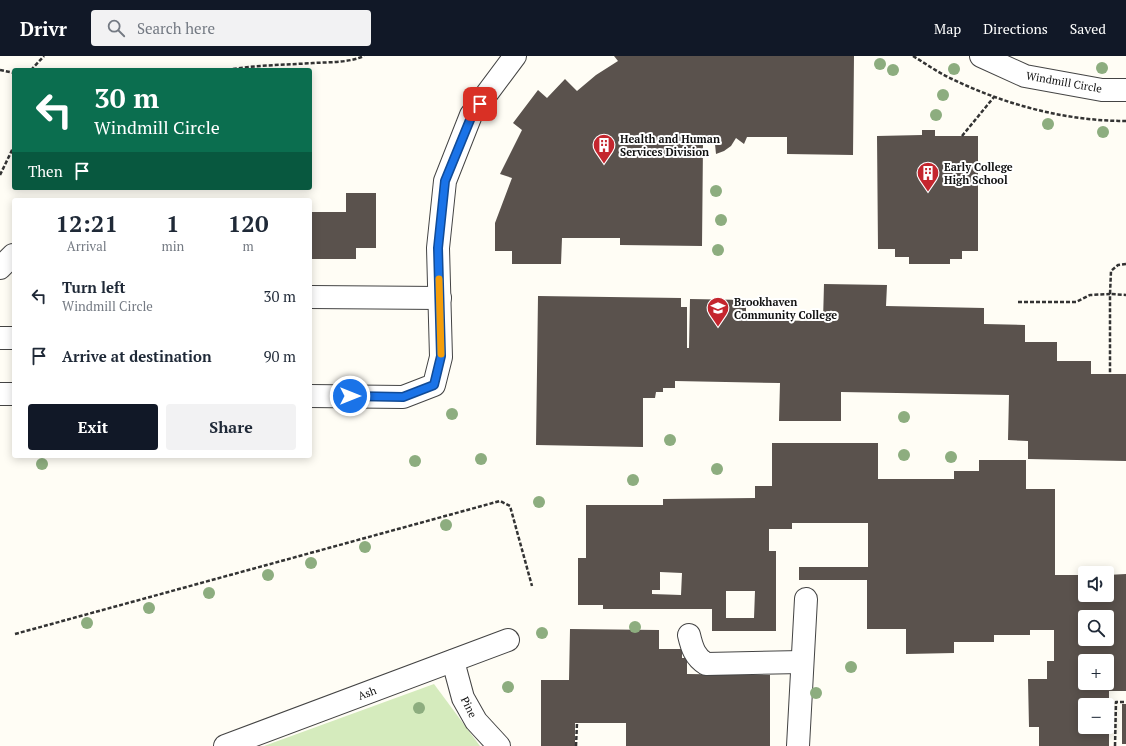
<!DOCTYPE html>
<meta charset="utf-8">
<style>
body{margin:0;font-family:"PT Serif",serif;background:#f2f2f3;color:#1f2937;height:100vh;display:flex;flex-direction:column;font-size:15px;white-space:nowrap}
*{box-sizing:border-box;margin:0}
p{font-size:13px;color:#747a83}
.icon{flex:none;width:22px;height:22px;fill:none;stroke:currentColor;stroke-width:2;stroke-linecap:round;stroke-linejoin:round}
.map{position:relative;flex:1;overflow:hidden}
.panel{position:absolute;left:12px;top:142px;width:300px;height:260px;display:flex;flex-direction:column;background:#fff;border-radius:4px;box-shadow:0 2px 10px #0003}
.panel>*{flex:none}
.banner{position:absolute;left:12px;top:12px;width:300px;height:122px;border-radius:4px;box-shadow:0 2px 10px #0003;background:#0b6e4f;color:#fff;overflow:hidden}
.controls{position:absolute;left:1078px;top:510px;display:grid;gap:8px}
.controls a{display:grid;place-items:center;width:36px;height:36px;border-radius:4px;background:#fff;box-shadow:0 2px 10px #0003;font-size:20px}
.pin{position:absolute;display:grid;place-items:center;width:34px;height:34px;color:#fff;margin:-17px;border-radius:8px;box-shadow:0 2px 6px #0006}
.me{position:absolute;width:44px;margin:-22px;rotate:90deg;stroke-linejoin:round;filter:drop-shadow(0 0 3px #0008)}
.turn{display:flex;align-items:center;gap:14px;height:84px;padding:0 16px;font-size:18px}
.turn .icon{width:52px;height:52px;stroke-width:2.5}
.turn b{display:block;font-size:28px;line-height:34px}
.then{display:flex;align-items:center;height:38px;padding:0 16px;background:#0003;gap:8px;font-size:15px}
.eta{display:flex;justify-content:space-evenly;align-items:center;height:68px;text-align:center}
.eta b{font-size:24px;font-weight:800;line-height:28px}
.button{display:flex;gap:8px;margin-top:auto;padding:8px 16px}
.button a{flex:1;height:46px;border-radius:4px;background:#111827;color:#fff;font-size:16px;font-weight:800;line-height:46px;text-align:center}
.button a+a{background:#f2f2f3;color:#1f2937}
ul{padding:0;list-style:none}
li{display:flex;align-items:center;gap:12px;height:60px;padding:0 16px}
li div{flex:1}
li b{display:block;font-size:15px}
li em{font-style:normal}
header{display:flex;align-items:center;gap:24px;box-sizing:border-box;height:56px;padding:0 20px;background:#111827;color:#fff}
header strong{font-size:19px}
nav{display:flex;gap:22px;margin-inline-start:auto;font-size:14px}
.search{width:280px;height:36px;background:#f2f2f3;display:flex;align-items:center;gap:10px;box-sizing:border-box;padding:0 14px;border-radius:4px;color:#747a83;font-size:15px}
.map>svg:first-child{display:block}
</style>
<header>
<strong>Drivr</strong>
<div class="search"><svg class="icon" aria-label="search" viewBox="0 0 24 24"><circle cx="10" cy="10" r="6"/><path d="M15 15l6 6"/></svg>Search here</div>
<nav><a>Map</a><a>Directions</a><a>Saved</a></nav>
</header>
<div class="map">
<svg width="1126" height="690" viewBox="0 0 1126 690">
<rect width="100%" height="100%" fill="#fffdf5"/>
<!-- green -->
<polygon fill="#d5ebbd" points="434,628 480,690 264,690"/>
<!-- building -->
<g fill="#5a524d" fill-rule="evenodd">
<polygon points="614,0 854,0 853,99 787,98 787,81 747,81 744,88 736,82 731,90 724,95 716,98 715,88 703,88 702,190 620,189 620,182 562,182 561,208 512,208 512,195 495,195 495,167 512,122 500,118 522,74 513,67 538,34 547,42 565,23 577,35 596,19 618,5"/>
<polygon points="922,74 935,74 935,80 978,80 978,195 962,195 962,203 950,203 950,208 909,208 909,201 895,201 895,193 878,193 877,80 922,79"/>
<polygon points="346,137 376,137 376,192 356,192 356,203 310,203 310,156 346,156"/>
<polygon points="824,228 887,229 886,250 984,252 984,268 1025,269 1025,286 1057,286 1057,305 1091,305 1091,318 1126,318 1126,405 1028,403 1028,385 1008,384 1009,339 841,336 841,365 779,365 780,327 675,325 675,332 663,332 663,336 656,336 655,342 643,342 643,391 536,389 538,240 681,242 681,251 687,251 687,292 689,292 690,243 746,244 746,264 823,265"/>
<path d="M772,387H878V423H954V415H979V404H1026V433H1055V519H1085V539H1107V519L1126,518V635H1109V690H1039V671H1029L1028,623H1047V605H1054V574H1030V579H994V586H954V597L906,598V573H867V524H799V511H868V467H792V473H769V495H776V575H712V553H603V549H578V502H586V449H663V443L755,442V430H772ZM660,516L682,517L681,539L652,538V534H660ZM726,535H755L754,562H726ZM1085,561H1107V583H1085ZM1085,605H1107V627H1085ZM1085,649H1107V671H1085Z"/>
<polygon points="570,573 659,574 659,593 682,593 682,602 687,602 687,618 770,619 770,690 626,690 626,667 575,667 575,690 541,690 541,624 569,624"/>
<rect x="1122" y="648" width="4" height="40"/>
</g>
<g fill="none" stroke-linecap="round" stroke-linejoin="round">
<!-- minor casing -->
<g stroke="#444" stroke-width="24">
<g id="minor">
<polyline points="981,0 1025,20 1102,34 1126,34"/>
<polyline points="0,212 13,199"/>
<polyline points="310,241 440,242"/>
<polyline points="0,282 14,282"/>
<polyline points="0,338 14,338"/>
<polyline points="310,340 403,341 434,329 441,301 438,192 445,125 471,59 515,0"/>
<path d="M689,579C692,592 695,601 706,608L802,606"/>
<polyline points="453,605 463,642 476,665 499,690"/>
<polyline points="225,690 508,584"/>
<polyline points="798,690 806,543"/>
</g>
</g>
<!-- path -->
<g stroke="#333" stroke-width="2.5" stroke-dasharray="4 2" stroke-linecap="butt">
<path d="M913,0C926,8 939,17 952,23C1006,49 1066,65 1126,65"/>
<polyline points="0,14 14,17"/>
<polyline points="31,14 44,0"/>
<path d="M227,14C255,9 284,9 313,7C330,6 348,7 364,0"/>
<polyline points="962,80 994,41"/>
<polyline points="0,119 14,90"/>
<polyline points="1126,208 1118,209 1111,215 1110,238 1126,239"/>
<polyline points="1018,246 1076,246 1090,239 1110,238 1110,318"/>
<polyline points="15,578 500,445 510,450 532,530"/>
<polyline points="576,690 577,667"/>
<polyline points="1115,690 1116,646 1126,646"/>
</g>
<!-- minor -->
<use href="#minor" stroke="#fff" stroke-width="22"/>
</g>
<!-- trees -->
<g fill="#8dad7f">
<circle cx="880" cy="8" r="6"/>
<circle cx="1102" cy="12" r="6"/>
<circle cx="954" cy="13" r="6"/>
<circle cx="893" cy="14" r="6"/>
<circle cx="943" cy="39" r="6"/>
<circle cx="936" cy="59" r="6"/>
<circle cx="1048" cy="68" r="6"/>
<circle cx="1103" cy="76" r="6"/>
<circle cx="716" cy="135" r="6"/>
<circle cx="721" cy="164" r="6"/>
<circle cx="718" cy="194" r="6"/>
<circle cx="452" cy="358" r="6"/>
<circle cx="904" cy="361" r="6"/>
<circle cx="670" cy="384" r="6"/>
<circle cx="904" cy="399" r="6"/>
<circle cx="951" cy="401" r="6"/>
<circle cx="481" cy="403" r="6"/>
<circle cx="415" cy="405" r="6"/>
<circle cx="42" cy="408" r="6"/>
<circle cx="717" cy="413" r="6"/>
<circle cx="633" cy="424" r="6"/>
<circle cx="539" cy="446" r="6"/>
<circle cx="446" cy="469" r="6"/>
<circle cx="365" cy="491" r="6"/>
<circle cx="311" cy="507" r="6"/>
<circle cx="268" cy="519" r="6"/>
<circle cx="209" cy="537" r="6"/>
<circle cx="149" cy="552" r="6"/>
<circle cx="87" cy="567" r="6"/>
<circle cx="635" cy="571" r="6"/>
<circle cx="542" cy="577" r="6"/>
<circle cx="851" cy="611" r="6"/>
<circle cx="508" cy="631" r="6"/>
<circle cx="816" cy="637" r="6"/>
<circle cx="419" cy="652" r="6"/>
</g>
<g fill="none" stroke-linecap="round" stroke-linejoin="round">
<!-- route casing -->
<g stroke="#114b97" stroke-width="10">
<polyline id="route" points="350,340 403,341 434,329 441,300 438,192 445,125 472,59 480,48"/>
</g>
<!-- route -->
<use href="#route" stroke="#1a73e8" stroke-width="7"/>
<!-- slow -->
<polyline stroke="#f59e0b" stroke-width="7" points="439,223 441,298"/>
</g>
<!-- icons -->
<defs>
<g id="building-pin" transform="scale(1.15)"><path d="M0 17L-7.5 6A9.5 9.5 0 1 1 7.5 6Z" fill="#c4262e" stroke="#fff"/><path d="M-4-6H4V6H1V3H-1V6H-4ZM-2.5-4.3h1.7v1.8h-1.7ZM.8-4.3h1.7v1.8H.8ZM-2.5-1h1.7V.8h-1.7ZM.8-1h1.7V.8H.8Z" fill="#fff"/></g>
<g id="university-pin" transform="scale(1.15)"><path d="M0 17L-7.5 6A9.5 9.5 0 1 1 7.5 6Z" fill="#c4262e" stroke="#fff"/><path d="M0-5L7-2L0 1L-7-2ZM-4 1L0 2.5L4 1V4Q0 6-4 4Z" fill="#fff"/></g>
</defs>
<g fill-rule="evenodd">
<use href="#building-pin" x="604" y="89"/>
<use href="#building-pin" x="928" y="117"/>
<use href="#university-pin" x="718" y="252"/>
</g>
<g text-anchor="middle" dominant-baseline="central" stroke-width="4" stroke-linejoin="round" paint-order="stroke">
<!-- street labels -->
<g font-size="11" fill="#111" stroke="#fff">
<text transform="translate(1064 26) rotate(10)">Windmill Circle</text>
<text transform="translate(367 637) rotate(-21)">Ash</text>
<text transform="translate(469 651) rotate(64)">Pine</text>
</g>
<!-- poi labels -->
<g font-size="11" font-weight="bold" fill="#111" stroke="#fff" text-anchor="start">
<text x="620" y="83">Health and Human<tspan x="620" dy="13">Services Division</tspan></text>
<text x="944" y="111">Early College<tspan x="944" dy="13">High School</tspan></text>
<text x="734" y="246">Brookhaven<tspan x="734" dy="13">Community College</tspan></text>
</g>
</g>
</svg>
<div class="controls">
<a><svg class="icon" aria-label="sound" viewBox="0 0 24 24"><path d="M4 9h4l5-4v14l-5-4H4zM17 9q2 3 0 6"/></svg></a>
<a><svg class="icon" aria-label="search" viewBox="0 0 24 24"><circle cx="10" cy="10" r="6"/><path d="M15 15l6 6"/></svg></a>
<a>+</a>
<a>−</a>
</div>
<div class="pin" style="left:480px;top:48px;background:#d93025"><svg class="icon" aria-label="arrive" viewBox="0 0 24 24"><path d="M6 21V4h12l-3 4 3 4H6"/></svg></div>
<svg class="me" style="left:350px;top:340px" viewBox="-20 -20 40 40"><circle r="17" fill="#1a73e8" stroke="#fff" stroke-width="3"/><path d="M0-11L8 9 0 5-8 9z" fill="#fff"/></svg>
<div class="banner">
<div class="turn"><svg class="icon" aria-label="left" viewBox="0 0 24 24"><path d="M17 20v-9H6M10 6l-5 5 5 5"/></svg><div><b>30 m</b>Windmill Circle</div></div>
<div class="then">Then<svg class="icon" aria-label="arrive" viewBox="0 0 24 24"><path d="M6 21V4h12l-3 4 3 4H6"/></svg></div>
</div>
<section class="panel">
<div class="eta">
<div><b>12:21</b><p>Arrival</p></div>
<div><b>1</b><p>min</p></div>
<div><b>120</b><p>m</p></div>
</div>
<ul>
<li><svg class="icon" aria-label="left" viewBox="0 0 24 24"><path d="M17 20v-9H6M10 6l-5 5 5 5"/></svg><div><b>Turn left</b><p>Windmill Circle</p></div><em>30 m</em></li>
<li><svg class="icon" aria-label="arrive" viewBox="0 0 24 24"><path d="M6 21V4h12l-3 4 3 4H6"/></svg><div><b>Arrive at destination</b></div><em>90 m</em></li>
</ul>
<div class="button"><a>Exit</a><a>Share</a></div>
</section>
</div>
